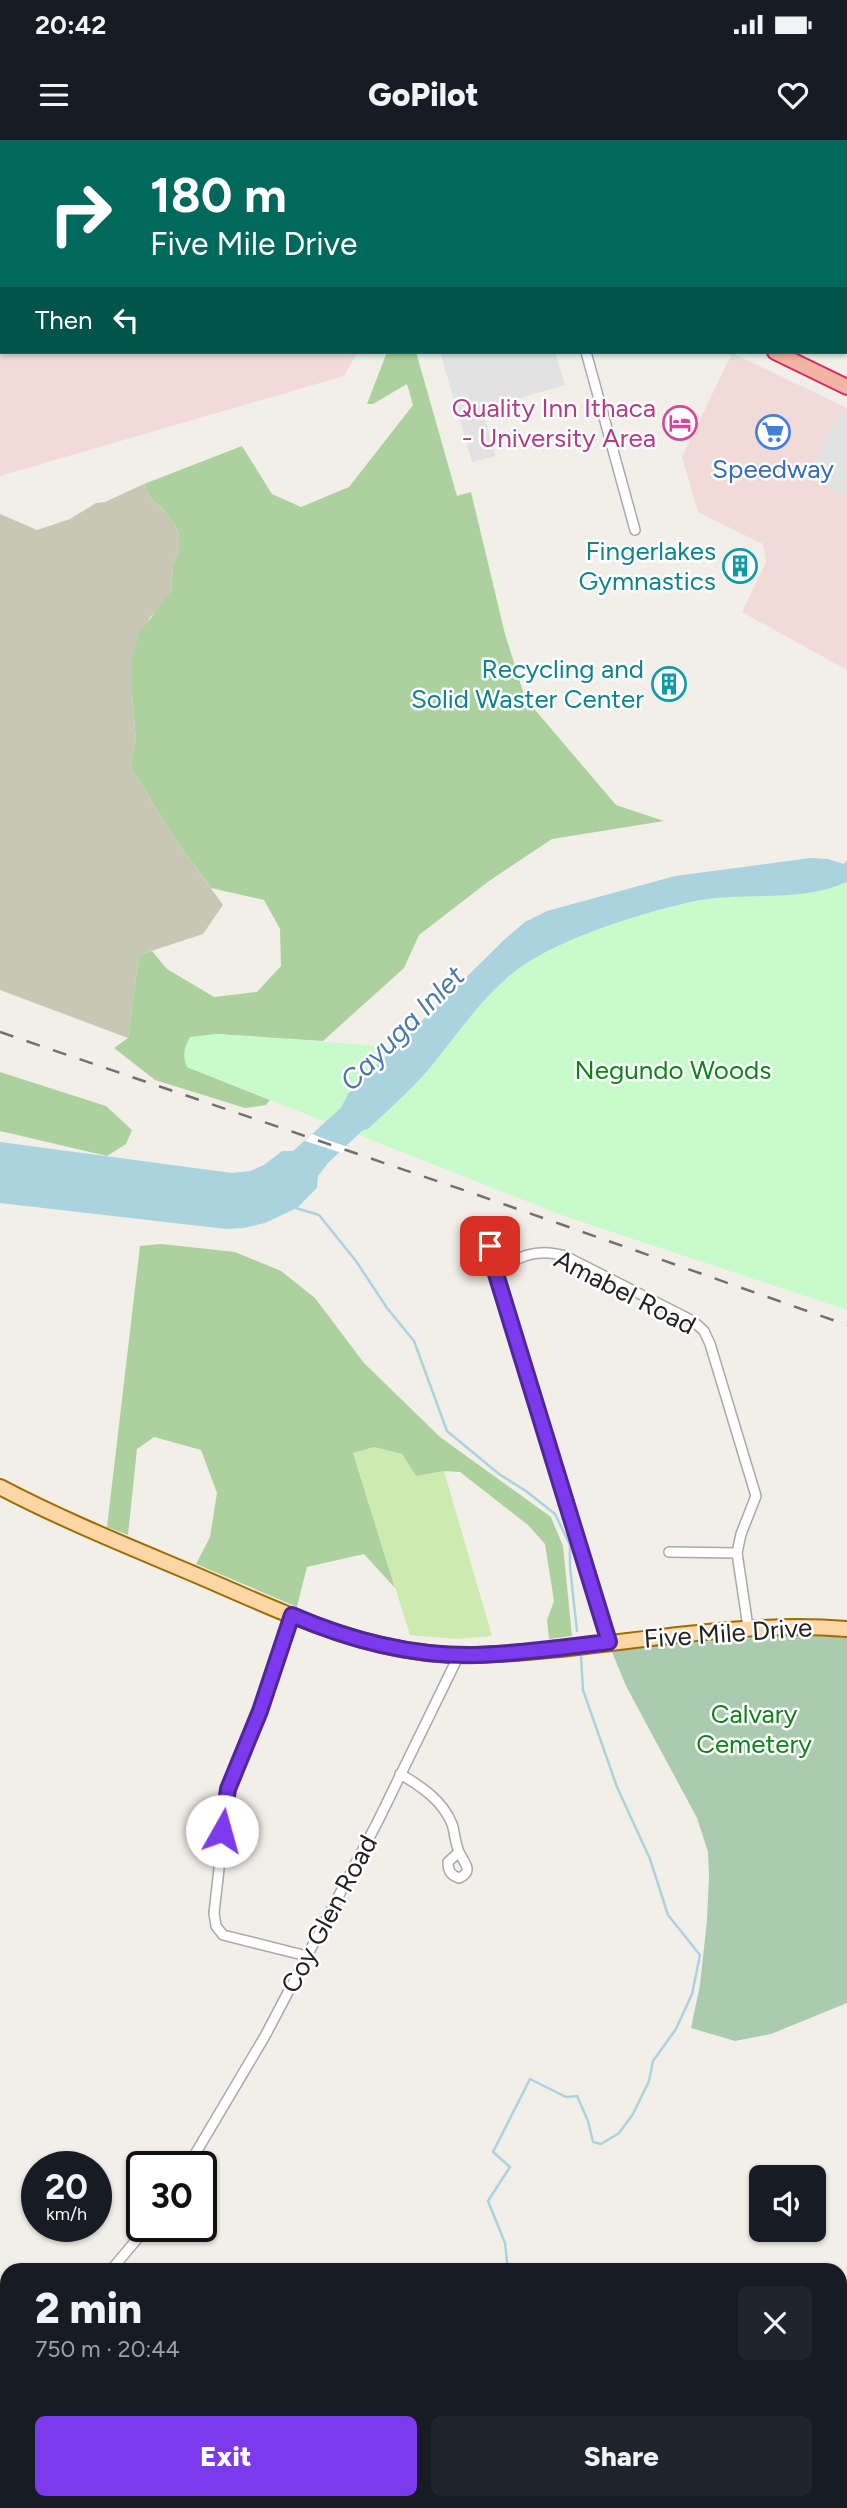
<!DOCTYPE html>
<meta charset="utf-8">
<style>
body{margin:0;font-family:Figtree,sans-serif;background:#20242c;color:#f1f3f6;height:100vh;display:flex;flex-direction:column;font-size:26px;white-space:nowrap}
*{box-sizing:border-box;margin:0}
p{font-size:23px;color:#9ea1a6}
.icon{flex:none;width:38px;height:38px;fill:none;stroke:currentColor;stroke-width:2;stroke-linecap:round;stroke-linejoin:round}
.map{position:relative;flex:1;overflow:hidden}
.panel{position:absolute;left:0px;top:2123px;width:847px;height:247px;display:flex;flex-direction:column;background:#171b24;border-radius:21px 21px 0 0;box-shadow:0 2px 5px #0004}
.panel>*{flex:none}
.banner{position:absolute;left:0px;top:0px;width:847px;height:214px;box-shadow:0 2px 5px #0004;background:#00695c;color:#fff;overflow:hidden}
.buttons{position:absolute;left:749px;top:2025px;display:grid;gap:14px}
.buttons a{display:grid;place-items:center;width:77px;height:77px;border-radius:10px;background:#171b24;box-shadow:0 2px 5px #0004;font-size:35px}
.speed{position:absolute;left:21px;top:2011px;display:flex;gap:14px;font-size:35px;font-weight:700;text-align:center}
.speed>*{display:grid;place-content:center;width:91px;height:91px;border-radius:50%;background:#171b24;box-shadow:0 2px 5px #0004;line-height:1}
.speed small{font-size:18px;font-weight:400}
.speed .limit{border:4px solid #111;border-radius:10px;background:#fff;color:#111}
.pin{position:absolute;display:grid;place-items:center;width:60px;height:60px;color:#fff;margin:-30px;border-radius:14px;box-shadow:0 4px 10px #0006}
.me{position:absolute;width:77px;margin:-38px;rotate:7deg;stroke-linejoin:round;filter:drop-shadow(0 0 5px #0008)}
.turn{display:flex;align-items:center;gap:24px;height:147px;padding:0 35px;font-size:32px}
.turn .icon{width:91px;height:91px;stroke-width:2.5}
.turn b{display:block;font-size:49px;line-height:60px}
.then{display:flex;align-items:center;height:66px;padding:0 35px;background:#0003;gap:14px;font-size:26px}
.round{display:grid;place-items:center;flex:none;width:74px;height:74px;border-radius:10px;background:#20242c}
.overview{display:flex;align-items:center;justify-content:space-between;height:119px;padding:0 35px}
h1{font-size:42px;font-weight:800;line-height:52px}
.button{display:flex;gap:14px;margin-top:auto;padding:14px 35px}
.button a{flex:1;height:80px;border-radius:10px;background:#7c3aed;color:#fff;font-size:28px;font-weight:800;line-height:80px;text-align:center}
.button a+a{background:#20242c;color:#f1f3f6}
.status{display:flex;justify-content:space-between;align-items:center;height:49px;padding:0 35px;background:#171b24;direction:ltr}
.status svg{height:19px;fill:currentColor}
header{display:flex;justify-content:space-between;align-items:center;height:91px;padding:0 35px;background:#171b24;font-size:32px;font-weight:800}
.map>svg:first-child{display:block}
</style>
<div class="status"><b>20:42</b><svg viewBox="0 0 49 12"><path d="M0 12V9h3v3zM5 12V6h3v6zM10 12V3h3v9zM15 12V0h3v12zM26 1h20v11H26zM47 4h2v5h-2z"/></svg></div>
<header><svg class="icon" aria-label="menu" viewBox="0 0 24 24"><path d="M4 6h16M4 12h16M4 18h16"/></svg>GoPilot<svg class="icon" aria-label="heart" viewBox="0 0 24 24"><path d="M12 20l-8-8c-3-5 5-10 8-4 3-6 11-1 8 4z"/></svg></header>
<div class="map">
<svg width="847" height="2368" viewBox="0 0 847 2368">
<rect width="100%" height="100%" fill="#f2efe9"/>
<!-- residential -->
<polygon fill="#e0dfdf" points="599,0 842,0 845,2 601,2"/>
<!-- commercial -->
<g fill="#f2dad9">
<polygon points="0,0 313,2 2,2 2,212 358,212 344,236 0,336"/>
<polygon points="732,213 847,268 847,530 742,472 766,422 763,404 698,372 682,317"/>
</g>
<!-- construction -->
<polygon fill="#c7c7b4" points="144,344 150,357 162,368 175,385 179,395 179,411 173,427 171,451 158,470 150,477 132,520 132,554 136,601 130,626 175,699 223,765 203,794 139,815 128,898 0,850 0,374 37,390 70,379 96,363 105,362"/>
<!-- grass -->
<polygon fill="#cdebb0" points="374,1307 402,1314 416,1336 444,1331 492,1496 458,1499 410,1495 353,1313"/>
<!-- forest -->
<g fill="#add19e">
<polygon points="387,212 416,212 457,356 471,352 505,494 525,558 616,665 664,681 552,699 489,741 419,795 404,828 323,901 216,894 187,927 270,960 266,965 245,968 155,940 114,908 128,898 139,815 152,811 167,829 214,857 257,852 281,826 280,789 264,760 211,748 175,699 130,626 136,601 132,554 132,520 140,492 171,451 173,427 179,411 179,395 175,385 162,368 150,357 144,344 242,306 272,354 301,367 349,347 413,265 407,244 373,264 367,264"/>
<polygon points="0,932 106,966 132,990 126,1004 107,1016 0,991"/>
<polygon points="161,1104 235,1112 281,1131 315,1158 364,1223 440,1297 551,1377 563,1406 572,1496 549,1499 547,1480 554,1461 545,1404 528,1385 460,1332 444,1331 416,1336 402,1314 374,1307 353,1313 395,1448 364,1414 307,1427 297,1467 196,1424 210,1397 217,1353 201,1310 154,1297 137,1309 128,1395 107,1387 140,1106"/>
</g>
<!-- cemetery -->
<polygon fill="#aacbaf" points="782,1495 821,1495 847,1498 847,1863 771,1894 735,1901 691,1888 700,1845 707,1780 709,1736 708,1712 697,1678 626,1546 612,1512 644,1507"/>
<!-- park -->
<path fill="#c8facc" d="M847,728V1170L564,1076L187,927C182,915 184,908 190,897L216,894L421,909L489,835L578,780Z"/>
<!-- parking -->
<g fill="#e2e2e2">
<polygon points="440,212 555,212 565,245 482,269 496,316 472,322"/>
<polygon points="847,268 847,357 807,337 834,282"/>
</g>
<!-- water -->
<path fill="#aad3df" d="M810,718L828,719L844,724L847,720V742C798,764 741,750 690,762C637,774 550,801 509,836C475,865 451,904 422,937C405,955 386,972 368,989L363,990L328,1023L318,1036L317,1048L297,1068L265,1083L244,1088L226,1089L0,1063V1002L232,1033L250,1031L264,1025L282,1011H293L341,968L348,954L504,800L525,782L547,771L675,736Z"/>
<!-- pier -->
<polygon fill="#fff" points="312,994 330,1001 348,1007 342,1013 305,1001"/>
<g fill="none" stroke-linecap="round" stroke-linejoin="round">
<!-- stream -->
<g stroke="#aad3df" stroke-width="2.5">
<polyline points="664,2 665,0"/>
<polyline points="296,1068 319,1075 356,1121 387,1168 414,1201 447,1291 499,1334 526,1351 555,1374 570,1405 570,1427 577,1491"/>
<polyline points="508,2130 505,2103 488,2061 510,2027 493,2012 530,1939 566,1957 577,1956 588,1981 593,2002 601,2004 619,1993 633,1974 649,1941 653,1921 676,1889 692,1854 700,1815 668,1775 650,1719 617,1647 596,1587 583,1550 581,1517"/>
<polyline points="520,2368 524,2362"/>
</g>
<!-- minor casing -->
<g stroke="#a9a9a9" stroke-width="12">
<g id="minor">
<polyline points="118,0 118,2"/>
<polyline points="746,0 749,2"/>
<polyline points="845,62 847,63"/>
<polyline points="586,212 635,390"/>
<polyline points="490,1106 496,1134 609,1502"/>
<path d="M496,1134C516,1115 539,1108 565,1116L693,1181L704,1191L710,1204L756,1356L741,1394L737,1413L748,1487"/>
<polyline points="669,1412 737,1413"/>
<polyline points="292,1475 260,1571 228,1649 214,1773 216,1786 223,1795 307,1816"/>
<path d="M400,1634C421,1646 443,1661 452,1684C455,1693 455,1703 459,1712C463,1722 475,1731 459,1738C450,1735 448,1730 448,1722L459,1712"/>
<polyline points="188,2026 265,1896 378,1681 459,1515"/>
<polyline points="111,2130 148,2086"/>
<polyline points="0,2289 7,2270"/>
</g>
</g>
<!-- primary casing -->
<g stroke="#a06b00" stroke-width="18">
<path id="primary" d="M0,1347C61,1379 125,1405 189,1432C281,1471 374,1519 477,1515C601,1511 723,1479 847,1489"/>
</g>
<!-- trunk casing -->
<g stroke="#dc2a67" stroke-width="18">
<g id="trunk">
<polyline points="350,0 353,2"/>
<polyline points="775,212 847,247"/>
</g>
</g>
<!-- minor -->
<use href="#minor" stroke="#fff" stroke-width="9"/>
<!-- primary -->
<use href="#primary" stroke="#fcd6a4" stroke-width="14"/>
<!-- trunk -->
<use href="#trunk" stroke="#f2b4a3" stroke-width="14"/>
<!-- rail -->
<polyline stroke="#707070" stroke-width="2.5" stroke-dasharray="14 14" stroke-linecap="butt" points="0,892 472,1053 847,1185"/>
</g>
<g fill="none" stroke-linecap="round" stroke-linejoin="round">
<!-- route casing -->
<g stroke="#51269a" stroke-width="18">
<path id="route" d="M222,1691L228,1649L260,1571L292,1475C349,1500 412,1516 475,1515C520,1514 565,1507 609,1502L496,1134L490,1106"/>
</g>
<!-- route -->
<use href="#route" stroke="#7c3aed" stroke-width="12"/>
</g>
<!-- icons -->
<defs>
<g id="hotel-ring" transform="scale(1.75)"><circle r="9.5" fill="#fff" stroke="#d1479c" stroke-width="1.5"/><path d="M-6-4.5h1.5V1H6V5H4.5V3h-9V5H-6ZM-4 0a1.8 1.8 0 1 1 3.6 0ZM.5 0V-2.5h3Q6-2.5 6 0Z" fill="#d1479c"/></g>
<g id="supermarket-ring" transform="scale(1.75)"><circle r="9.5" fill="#fff" stroke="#3f7fe0" stroke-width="1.5"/><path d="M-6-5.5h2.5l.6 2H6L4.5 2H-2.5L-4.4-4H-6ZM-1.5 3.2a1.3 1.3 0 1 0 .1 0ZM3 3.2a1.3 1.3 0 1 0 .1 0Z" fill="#3f7fe0"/></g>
<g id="building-ring" transform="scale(1.75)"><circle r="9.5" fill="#fff" stroke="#0f9aa8" stroke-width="1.5"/><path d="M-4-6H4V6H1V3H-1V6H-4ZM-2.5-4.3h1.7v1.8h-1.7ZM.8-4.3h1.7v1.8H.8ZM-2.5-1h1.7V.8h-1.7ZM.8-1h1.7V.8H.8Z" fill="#0f9aa8"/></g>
</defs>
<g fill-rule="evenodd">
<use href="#hotel-ring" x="680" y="283"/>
<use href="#supermarket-ring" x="773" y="292"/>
<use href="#building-ring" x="740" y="426"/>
<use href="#building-ring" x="669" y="544"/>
</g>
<g text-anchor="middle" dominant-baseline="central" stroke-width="5" stroke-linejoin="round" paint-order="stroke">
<!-- hotel labels -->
<g font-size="26" fill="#b23c85" stroke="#fff" text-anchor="end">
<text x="656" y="268">Quality Inn Ithaca<tspan x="656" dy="30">- University Area</tspan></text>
</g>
<!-- shop labels -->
<g font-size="26" fill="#366cbe" stroke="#fff">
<text x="773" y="329">Speedway</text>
</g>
<!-- culture labels -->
<g font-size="26" fill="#0d838f" stroke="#fff" text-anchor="end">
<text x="716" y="411">Fingerlakes<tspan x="716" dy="30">Gymnastics</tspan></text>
<text x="644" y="529">Recycling and<tspan x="644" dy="30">Solid Waster Center</tspan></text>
</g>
<!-- park labels -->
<g font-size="26" fill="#0c8416" stroke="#fff">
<text x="673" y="930">Negundo Woods</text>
<text x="754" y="1574">Calvary<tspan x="754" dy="30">Cemetery</tspan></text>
</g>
<!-- street labels -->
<g font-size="26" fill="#222" stroke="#fff">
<text transform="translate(625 1152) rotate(27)">Amabel Road</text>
<text transform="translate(728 1493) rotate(-4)">Five Mile Drive</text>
<text transform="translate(329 1774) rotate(-62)">Coy Glen Road</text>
</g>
<!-- water labels -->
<g font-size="28" font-style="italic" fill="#4a7aab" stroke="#fff">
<text transform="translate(402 888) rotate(-45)">Cayuga Inlet</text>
</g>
</g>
</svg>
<div class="buttons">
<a><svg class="icon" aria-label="sound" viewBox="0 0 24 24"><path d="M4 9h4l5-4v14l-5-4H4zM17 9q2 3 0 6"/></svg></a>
</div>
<div class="speed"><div>20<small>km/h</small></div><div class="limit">30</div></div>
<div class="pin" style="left:490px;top:1106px;background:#d93025"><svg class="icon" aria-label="arrive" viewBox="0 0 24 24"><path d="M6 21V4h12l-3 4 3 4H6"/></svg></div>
<svg class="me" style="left:222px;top:1691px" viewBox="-20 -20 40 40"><circle r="19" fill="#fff"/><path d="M0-13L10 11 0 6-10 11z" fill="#7c3aed"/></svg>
<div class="banner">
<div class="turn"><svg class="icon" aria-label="right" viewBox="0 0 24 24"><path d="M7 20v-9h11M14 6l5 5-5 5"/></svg><div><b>180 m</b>Five Mile Drive</div></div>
<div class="then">Then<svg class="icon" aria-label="left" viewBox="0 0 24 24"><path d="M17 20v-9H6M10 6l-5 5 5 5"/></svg></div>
</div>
<section class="panel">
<div class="overview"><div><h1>2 min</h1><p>750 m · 20:44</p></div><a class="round"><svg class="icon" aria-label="close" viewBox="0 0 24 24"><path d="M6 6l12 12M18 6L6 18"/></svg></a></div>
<div class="button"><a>Exit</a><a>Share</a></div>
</section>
</div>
